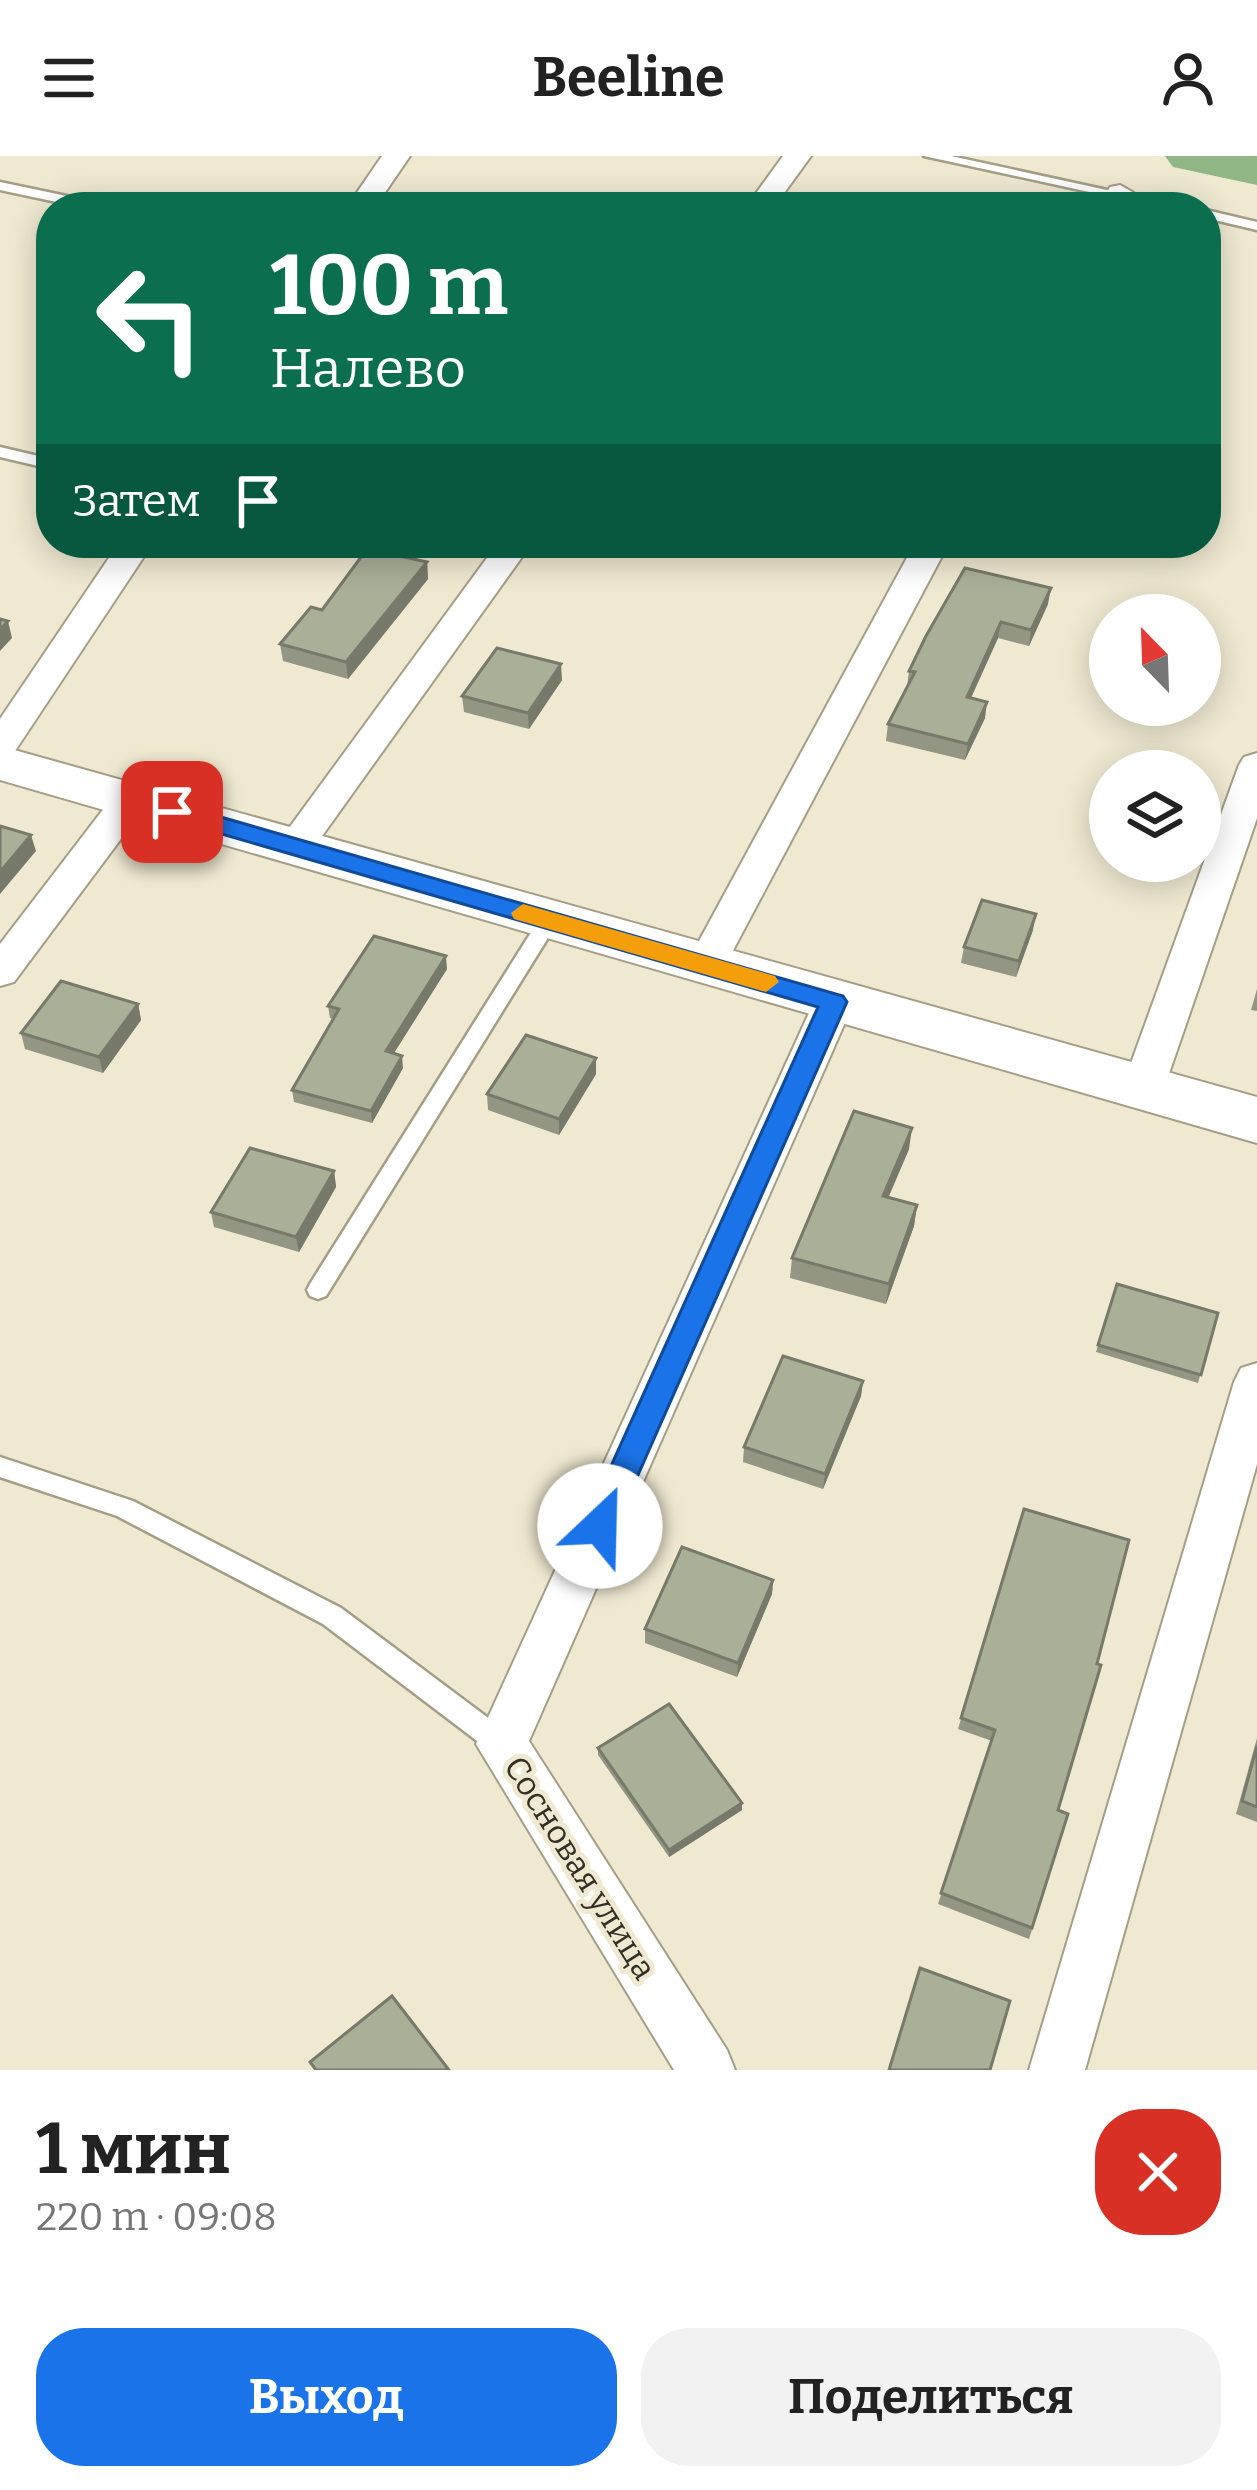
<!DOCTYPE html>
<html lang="ru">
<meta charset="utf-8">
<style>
body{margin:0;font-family:Bitter,serif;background:#f2f2f2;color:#222;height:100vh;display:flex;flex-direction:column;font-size:45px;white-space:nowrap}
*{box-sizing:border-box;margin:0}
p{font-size:39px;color:#767676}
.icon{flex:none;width:66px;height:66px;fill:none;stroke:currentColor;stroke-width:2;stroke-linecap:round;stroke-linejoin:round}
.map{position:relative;height:1914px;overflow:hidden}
.panel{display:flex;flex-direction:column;background:#fff;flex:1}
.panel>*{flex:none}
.hud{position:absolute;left:36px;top:36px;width:1185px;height:366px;border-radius:48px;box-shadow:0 6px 30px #0003;background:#0b6e4f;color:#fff;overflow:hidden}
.needle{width:78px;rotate:337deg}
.controls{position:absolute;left:1089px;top:438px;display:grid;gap:24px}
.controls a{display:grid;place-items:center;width:132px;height:132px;border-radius:50%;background:#fff;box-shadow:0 6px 30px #0003;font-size:60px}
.pin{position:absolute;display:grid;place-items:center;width:102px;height:102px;color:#fff;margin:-51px;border-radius:24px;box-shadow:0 6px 18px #0006}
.me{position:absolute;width:132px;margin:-66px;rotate:24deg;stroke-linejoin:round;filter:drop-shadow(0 0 9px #0008)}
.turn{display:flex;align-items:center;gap:42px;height:252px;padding:0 36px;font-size:54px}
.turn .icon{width:156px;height:156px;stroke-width:2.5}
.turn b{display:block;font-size:84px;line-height:102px}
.then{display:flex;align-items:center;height:114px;padding:0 36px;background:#0003;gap:24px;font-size:45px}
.round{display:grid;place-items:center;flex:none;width:126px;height:126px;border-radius:48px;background:#f2f2f2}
.headline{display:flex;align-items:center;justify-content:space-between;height:204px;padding:0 36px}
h1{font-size:72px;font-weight:700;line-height:90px}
.action{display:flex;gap:24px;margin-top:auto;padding:24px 36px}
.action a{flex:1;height:138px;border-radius:48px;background:#1a73e8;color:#fff;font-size:48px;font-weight:700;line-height:138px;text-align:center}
.action a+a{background:#f2f2f2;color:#222}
header{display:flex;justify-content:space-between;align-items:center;height:156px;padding:0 36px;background:#fff;font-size:54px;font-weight:700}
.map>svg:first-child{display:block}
</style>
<header><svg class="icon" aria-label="menu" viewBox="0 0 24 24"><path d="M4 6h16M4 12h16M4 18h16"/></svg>Beeline<svg class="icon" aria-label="person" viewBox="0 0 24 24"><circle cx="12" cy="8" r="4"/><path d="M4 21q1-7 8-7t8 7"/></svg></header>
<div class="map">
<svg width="1257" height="1914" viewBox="0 0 1257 1914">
<rect width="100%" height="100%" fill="#efe9d1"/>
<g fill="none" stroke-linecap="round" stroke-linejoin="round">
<!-- river -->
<polygon fill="#91b686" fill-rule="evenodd" points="1165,0 1257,0 1257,29 1173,11"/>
<!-- lane casing -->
<g stroke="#a49e87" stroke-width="5">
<g id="lane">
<polygon points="924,0 951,0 1185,51 1158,51"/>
<polygon points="0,26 100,47 107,51 80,51 0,34"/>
<polygon points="1206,54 1257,66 1257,74 1206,62"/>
<polygon points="0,291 51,303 51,313 0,301"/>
<polygon points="549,757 559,764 326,1140 318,1143 310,1140 307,1134 310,1128 542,759"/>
<polygon points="0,1301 133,1345 341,1452 511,1579 515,1588 511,1597 502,1600 493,1597 323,1468 117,1360 0,1321"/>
</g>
</g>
<!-- street casing -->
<g stroke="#a49e87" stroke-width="4">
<g id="street">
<polygon points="382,0 410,0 375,51 347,51"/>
<polygon points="783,0 811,0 774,51 746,51"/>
<polygon points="1120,29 1134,37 1126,51 1098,51 1110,31"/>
<polygon points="119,387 153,387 13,598 0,602 0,563"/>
<polygon points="498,387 532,387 307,701 294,705 281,701 275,692 281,683"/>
<polygon points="915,387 949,387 720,819 706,823 692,819 686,809"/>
<polygon points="1257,597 1257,662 1164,932 1158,943 1143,948 1128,943 1122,932 1239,609 1244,601"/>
<polygon points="131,631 144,634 150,643 144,652 14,826 0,830 0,788 118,634"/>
<polygon points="834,831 848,836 854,846 529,1585 727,1894 735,1914 674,1914 476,1588 814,846 820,836"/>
<polygon points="1257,1207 1257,1308 1085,1914 1029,1914 1234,1226 1241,1212"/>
</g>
</g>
<!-- secondary casing -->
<g stroke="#a49e87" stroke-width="4">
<polygon id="secondary" points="0,590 1257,941 1257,987 0,624"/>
</g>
<!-- lane -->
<use href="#lane" fill="#fff" fill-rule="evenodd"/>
<!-- street -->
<use href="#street" fill="#fff" fill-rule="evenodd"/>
<!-- secondary -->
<use href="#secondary" fill="#fff" fill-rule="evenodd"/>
</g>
<!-- wall -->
<g fill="#929683">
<polygon points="427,406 428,423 348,523 283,505 280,488 322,454"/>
<polygon points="1048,448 1029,490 998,482 971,542 985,562 965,604 886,585 888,568 907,531 909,515 926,480"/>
<polygon points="562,524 529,573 464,556 462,540"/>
<polygon points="1033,774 1016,821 961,807 964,791"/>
<polygon points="447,813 394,897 403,912 372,967 294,946 292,934 333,863 330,862 328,850"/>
<polygon points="1257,833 1257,855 1251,854"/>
<polygon points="138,848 141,864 103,917 25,893 21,877"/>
<polygon points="596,902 596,918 559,979 488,954 487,938"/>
<polygon points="909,993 888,1042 917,1049 914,1070 886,1148 790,1122 792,1102"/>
<polygon points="334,1015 336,1031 299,1096 214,1071 211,1056"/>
<polygon points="1117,1128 1218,1157 1198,1227 1096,1196"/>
<polygon points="863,1225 861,1240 823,1333 743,1306 744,1291"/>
<polygon points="1024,1353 1058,1654 1068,1658 1029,1783 938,1748 992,1585 958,1573"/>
<polygon points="773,1424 772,1438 737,1521 645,1487 645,1473"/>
<polygon points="1257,1582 1257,1666 1236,1658"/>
<polygon points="598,1592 742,1654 669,1701 598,1599"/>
</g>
<!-- shaded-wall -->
<g fill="#777a6a">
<polygon points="427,406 428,423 348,523 346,506"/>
<polygon points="1051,432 1048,448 1029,490 1031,474"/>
<polygon points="8,465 12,482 0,495 0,474"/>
<polygon points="1001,466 998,482 964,557 967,541"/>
<polygon points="561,508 562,524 529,573 528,557"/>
<polygon points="987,546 985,562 965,604 968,588"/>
<polygon points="31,679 36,695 0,738 0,716"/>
<polygon points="1036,758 1033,774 1016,821 1019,805"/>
<polygon points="446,800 447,813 387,908 386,895"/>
<polygon points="138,848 141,864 103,917 99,901"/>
<polygon points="402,900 403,912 372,967 371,955"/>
<polygon points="596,902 596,918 559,979 559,963"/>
<polygon points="912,972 909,993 880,1061 883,1040"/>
<polygon points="334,1015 336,1031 299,1096 296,1081"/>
<polygon points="917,1049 914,1070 886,1148 889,1128"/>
<polygon points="863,1225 861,1240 823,1333 825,1318"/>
<polygon points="773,1424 772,1438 737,1521 738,1507"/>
<polygon points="742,1647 742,1654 669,1701 669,1694"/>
</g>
<!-- building -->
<g fill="#aaaf98" stroke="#777a6a" stroke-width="3">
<polygon points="367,393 427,406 346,506 280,488 311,451 322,454"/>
<polygon points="965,412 1051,432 1031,474 1001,466 967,541 987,546 968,588 888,568 915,516 909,515 926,480"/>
<polygon points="0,463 8,465 0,474"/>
<polygon points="497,492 561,508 528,557 462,540"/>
<polygon points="0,670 31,679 0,716"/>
<polygon points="982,744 1036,758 1019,805 964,791"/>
<polygon points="374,780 446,800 386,895 402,900 371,955 292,934 339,853 328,850"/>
<polygon points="61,825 138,848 99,901 21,877"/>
<polygon points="526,879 596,902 559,963 487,938"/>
<polygon points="854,955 912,972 883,1040 917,1049 889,1128 792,1102"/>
<polygon points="250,992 334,1015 296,1081 211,1056"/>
<polygon points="1117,1128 1218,1157 1201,1219 1098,1189"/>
<polygon points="783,1200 863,1225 825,1318 744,1291"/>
<polygon points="1024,1353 1129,1384 1097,1508 1101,1509 1058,1654 1068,1658 1032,1772 941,1737 995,1574 961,1562"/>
<polygon points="682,1391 773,1424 738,1507 645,1473"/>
<polygon points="669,1548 742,1647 669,1694 598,1592"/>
<polygon points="1257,1590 1257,1651 1242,1645"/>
<polygon points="920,1812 1010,1845 990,1914 889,1914"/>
<polygon points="392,1840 449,1914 316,1914 310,1906"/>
</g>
<!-- route -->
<polygon fill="#1a73e8" stroke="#114b97" stroke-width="3" points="172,647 843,840 847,846 611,1380 600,1384 589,1380 584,1370 818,851 163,661 160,656"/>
<!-- slow -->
<polygon fill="#f59e0b" points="523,748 775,820 779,826 766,836 514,763 511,757"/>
<g text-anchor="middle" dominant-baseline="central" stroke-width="10" stroke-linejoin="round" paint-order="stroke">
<!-- street labels -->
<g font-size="33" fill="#322f26" stroke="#efe9d1">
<text transform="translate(580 1712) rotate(58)">Сосновая улица</text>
</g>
</g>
</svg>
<div class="controls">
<a><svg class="needle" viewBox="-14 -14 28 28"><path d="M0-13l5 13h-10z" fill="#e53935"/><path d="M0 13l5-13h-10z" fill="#767676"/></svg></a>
<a><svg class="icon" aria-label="layers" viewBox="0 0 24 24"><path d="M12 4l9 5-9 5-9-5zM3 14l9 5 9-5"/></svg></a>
</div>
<div class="pin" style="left:172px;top:656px;background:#d93025"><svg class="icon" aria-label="arrive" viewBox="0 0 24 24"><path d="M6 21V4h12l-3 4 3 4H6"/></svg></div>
<svg class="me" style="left:600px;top:1370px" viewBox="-20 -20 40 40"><circle r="19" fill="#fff"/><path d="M0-13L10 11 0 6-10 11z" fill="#1a73e8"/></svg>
<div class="hud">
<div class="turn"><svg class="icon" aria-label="left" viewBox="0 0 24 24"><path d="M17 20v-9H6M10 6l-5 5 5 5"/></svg><div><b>100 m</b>Налево</div></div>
<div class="then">Затем<svg class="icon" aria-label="arrive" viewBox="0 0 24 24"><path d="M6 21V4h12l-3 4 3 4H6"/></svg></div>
</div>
</div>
<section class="panel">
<div class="headline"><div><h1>1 мин</h1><p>220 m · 09:08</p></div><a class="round" style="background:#d93025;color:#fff"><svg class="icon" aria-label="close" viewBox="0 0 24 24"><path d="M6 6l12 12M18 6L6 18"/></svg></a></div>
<div class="action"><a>Выход</a><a>Поделиться</a></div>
</section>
